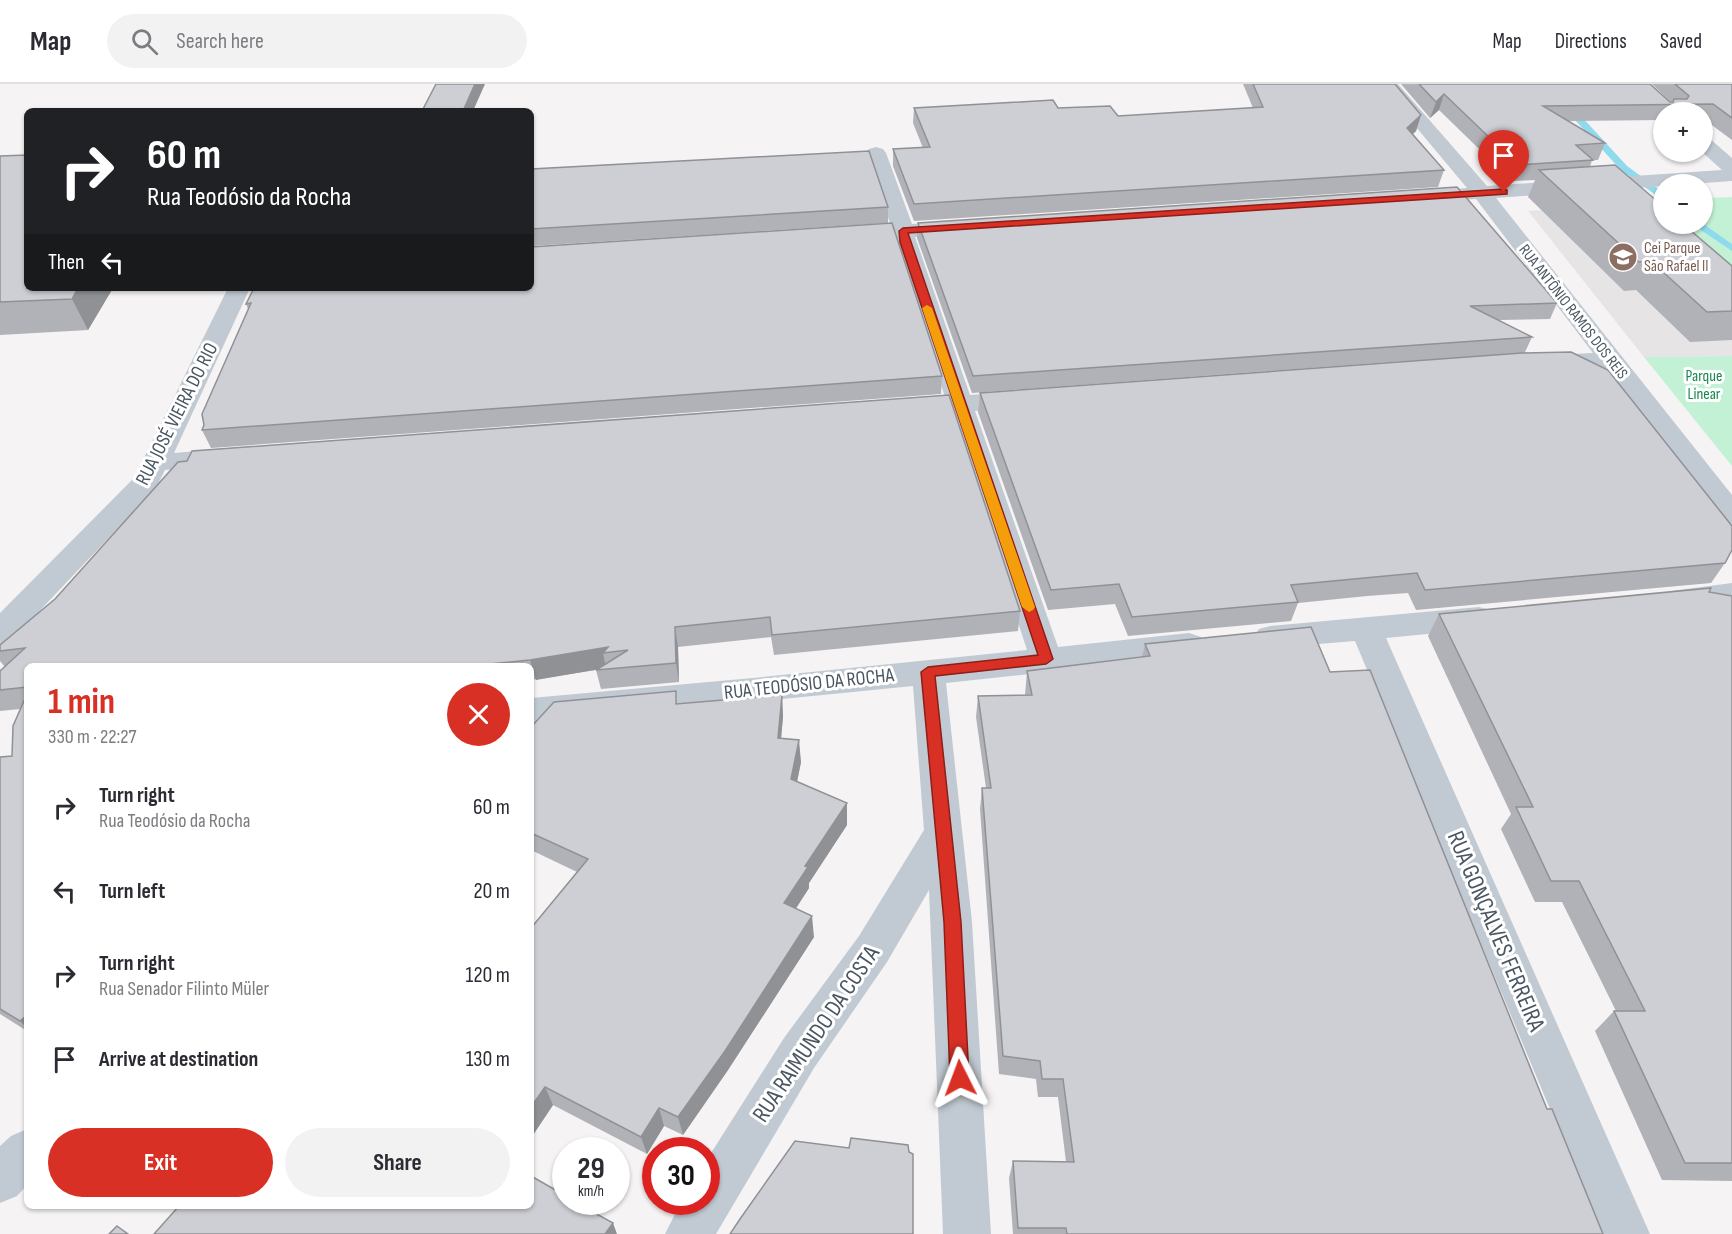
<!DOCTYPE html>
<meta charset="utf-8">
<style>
body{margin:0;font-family:"Sofia Sans Condensed",sans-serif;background:#f2f2f3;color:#2b2b33;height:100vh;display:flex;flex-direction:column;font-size:22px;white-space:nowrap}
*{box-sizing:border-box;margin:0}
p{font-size:20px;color:#7c7c81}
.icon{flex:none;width:33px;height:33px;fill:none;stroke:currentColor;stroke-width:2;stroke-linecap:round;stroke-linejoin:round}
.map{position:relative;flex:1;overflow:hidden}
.side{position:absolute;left:24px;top:579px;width:510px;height:546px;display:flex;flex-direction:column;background:#fff;border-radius:9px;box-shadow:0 2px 4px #0004}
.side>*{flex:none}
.guide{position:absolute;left:24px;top:24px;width:510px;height:183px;border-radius:9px;box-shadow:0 2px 4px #0004;background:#202124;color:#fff;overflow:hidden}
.fabs{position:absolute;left:1653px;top:18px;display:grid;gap:12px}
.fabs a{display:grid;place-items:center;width:60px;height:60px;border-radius:50%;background:#fff;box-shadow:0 2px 4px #0004;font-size:30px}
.speed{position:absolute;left:552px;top:1053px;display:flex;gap:12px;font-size:30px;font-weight:700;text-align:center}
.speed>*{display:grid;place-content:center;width:78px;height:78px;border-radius:50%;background:#fff;box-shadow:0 2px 4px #0004;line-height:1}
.speed small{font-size:15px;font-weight:400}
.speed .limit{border:9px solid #d22;background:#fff;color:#111}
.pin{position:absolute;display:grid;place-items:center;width:51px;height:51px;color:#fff;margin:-62px -26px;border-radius:50% 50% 50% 0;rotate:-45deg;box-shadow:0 0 6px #0007}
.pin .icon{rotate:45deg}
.me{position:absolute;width:66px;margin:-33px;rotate:357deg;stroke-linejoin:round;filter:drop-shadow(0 0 4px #0008)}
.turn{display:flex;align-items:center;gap:21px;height:126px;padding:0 24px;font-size:27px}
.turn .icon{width:78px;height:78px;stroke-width:2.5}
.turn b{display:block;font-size:42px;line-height:51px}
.then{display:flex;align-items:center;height:57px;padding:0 24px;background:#0003;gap:12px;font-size:22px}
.round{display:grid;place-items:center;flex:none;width:63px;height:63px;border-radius:32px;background:#f2f2f3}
.headline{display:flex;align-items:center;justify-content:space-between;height:102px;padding:0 24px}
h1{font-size:36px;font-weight:700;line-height:45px;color:#d93025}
.cta{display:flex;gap:12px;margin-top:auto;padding:12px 24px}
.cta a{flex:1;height:69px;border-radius:36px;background:#d93025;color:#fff;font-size:24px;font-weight:700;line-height:69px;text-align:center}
.cta a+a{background:#f2f2f3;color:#2b2b33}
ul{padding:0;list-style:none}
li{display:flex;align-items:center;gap:18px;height:84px;padding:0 24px}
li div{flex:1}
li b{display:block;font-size:22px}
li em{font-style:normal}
header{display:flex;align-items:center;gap:36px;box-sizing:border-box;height:84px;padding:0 30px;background:#fff;border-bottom:2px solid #e1e1e2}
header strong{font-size:28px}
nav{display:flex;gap:33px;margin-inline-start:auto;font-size:21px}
.search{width:420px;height:54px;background:#f2f2f3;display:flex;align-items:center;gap:15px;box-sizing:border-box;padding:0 21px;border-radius:33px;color:#7c7c81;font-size:22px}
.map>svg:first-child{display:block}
</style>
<header>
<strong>Map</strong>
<div class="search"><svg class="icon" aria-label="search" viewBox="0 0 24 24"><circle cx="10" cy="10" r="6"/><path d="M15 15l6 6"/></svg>Search here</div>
<nav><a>Map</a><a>Directions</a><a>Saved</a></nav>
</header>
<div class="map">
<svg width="1732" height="1150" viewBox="0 0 1732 1150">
<rect width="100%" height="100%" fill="#f5f3f3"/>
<!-- education -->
<polygon fill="#e6e4e5" points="1624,119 1732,219 1732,272 1644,273 1528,127"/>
<!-- green -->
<g fill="#c3f1d5">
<polygon points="1732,113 1732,219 1624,119 1663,117 1664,140 1702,140 1703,114"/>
<polygon points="1732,272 1732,382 1644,273"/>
</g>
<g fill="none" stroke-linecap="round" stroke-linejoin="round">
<!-- stream -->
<g fill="#90daee" fill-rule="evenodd">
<polygon points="1563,19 1569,19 1627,82 1664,109 1664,117 1621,86 1563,23"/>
<polygon points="1702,139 1732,160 1732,167 1692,140"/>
</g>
<!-- minor -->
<g fill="#c1cad2" fill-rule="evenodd">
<polygon points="1380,0 1398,0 1487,102 1722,86 1702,68 1702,52 1709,54 1732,74 1732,97 1496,114 1732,411 1732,440 1722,438 1604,284 1543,284 1534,282 1531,277 1534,272 1593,269 1476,115 1419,119 1412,117 1409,113 1412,109 1467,104"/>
<polygon points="876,63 883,65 886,69 912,140 963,137 971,138 974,143 971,148 963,149 915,153 970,311 1025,307 1034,309 1038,315 1034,321 975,327 1058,563 1189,549 1201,553 1205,561 1201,569 1189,573 946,599 972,838 991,1150 943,1150 929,806 887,878 814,984 716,1150 665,1150 681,1118 706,1118 706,1077 784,954 859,852 924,746 913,602 531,640 531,614 753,594 1027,566 950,329 906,332 897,330 893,324 897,318 945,313 893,154 850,157 842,156 839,151 842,146 891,142 866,69 869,65"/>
<polygon points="228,204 250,204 174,369 232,364 242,366 246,372 242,378 232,380 165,386 156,404 11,557 0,560 0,529 134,394"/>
<polygon points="1732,499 1732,521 1682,526 1671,523 1666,515 1671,507"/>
<polygon points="1479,523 1490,526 1495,534 1490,542 1479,545 1386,554 1650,1150 1602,1150 1355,557 1270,564 1259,561 1254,553 1259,545 1270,542"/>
<polygon points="27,1045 27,1101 17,1112 0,1119 0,1062 11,1052"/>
</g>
</g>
<!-- wall -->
<g fill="#b0b2b7">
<polygon points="1243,0 1395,0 1421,31 1416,47 1413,50 1444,86 1438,103 914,137 893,82 893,65 923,64 913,39 914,24 1058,24 1118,32 1253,24"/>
<polygon points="1401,0 1650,0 1670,18 1671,18 1652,0 1732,0 1732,56 1705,36 1702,36 1702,28 1664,28 1664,36 1568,37 1605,59 1598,76 1592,76 1590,83 1732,182 1732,256 1690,258 1636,206 1624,207 1528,113 1535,96 1512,97 1439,26 1430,34"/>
<polygon points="0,72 27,204 113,204 88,246 0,251"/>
<polygon points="531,85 888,123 888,139 531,162"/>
<polygon points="918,139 1557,219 1550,235 1499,236 1532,253 1525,268 1725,479 1711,499 1416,526 1408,509 1367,512 1298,519 1291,537 1128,552 1115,520 1048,526 978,328 980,309 1458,273 972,309 917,154"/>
<polygon points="254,204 942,292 941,310 211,364 202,346 248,225 246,220"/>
<polygon points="1709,508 1732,512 1732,1097 1662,1096 1595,947 1614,927 1616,927 1562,818 1535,818 1501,745 1511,730 1428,552 1439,530"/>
<polygon points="55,515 1020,527 1018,547 774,571 771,553 678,563 679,598 601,605 596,586 531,596 531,582 27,582 27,947 0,930 0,673 12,672 20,625 0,627 0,587 5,583 0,577 0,561"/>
<polygon points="1145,560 1330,588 1547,1025 1603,1150 1013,1150 1009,1094 1013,1077 1066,1078 1058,1013 1038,1013 1036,995 999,990 980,725 982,704 986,704 976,633 978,612 1025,611 1027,587 1142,573"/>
<polygon points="782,611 783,633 781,654 801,678 797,698 847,719 847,741 809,799 809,804 796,824 814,853 728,986 683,1051 664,1042 647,1070 553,1021 531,1054 531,844 577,788 531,766 531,643 678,620"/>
</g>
<!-- shaded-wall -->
<g fill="#909195">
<polygon points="475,0 485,0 473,27 463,27"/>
<polygon points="1444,10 1439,26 1430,34 1436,18"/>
<polygon points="1421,31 1416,47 1402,60 1407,44"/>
<polygon points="78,204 113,204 88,246 72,215"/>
<polygon points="675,543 678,563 679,598 676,579"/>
<polygon points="608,563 603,569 606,584 536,596 530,576"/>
<polygon points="782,611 783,633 779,676 778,654"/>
<polygon points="799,656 801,678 793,717 791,695"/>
<polygon points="847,719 847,741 809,799 809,804 786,840 784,819 805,782"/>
<polygon points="812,832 814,853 728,986 683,1051 678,1033"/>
<polygon points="27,931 27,944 20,937"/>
<polygon points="545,1003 553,1021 531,1054 531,1023"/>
<polygon points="659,1024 664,1042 647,1070 641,1053"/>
<polygon points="613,1139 617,1150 605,1150"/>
</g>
<!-- building -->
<g fill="#cdcfd5" stroke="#909195" stroke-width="1.5">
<polygon points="436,0 475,0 463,27 422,27"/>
<polygon points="1253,0 1395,0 1421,31 1407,44 1444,86 914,120 893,65 930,63 914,24 1053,16 1058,24 1110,22 1118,32 1263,23"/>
<polygon points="1419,0 1650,0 1670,18 1673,18 1674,15 1687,15 1689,12 1675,0 1732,0 1732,34 1713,20 1543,22 1605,59 1576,61 1593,76 1518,81 1444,10 1436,18"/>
<polygon points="869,67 888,123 531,145 531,85"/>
<polygon points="27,71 27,204 78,204 72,215 0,218 0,72"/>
<polygon points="1615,81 1664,123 1664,140 1683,140 1732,182 1732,227 1707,228 1651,177 1639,178 1539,86"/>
<polygon points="1457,103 1557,219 1470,222 1532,253 973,292 918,139"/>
<polygon points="892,139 942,292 202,346 204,341 202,330 251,219 246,220 254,204 531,204 531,163"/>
<polygon points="1571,268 1608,286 1732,442 1732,466 1725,479 1425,506 1417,489 1291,501 1298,518 1132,533 1119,500 1051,506 980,309 1522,269"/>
<polygon points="949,311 1020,527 772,551 770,533 675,543 676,579 596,586 628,566 603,569 608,563 530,576 469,582 27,582 27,603 0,606 0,587 25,564 0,567 0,561 55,515 178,378 187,377 192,367"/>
<polygon points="1711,504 1709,508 1732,512 1732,1079 1685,1079 1614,927 1645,927 1579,797 1551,797 1516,723 1533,723 1439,530"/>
<polygon points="1311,543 1330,588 1370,586 1547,1025 1552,1025 1603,1150 1067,1150 1066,1144 1018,1144 1013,1077 1074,1078 1063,995 1042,995 1040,977 1003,972 982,704 991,704 978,612 1032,611 1027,587 1150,572 1145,560"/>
<polygon points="676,607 676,620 782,611 778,654 799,656 791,695 847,719 805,782 808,783 784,819 812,832 725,967 678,1033 659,1024 641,1053 545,1003 531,1023 531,844 588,775 531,749 531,643 554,618"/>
<polygon points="27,610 27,931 20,937 0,925 0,673 12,672 13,642"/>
<polygon points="851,1054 908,1061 909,1068 913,1070 913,1150 730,1150 740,1135 795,1057 849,1064"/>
<polygon points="531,1092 566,1112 566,1118 575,1118 613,1139 605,1150 154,1150 179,1122 531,1122"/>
<polygon points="117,1142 128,1150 109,1150"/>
</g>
<!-- route -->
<polygon fill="#d93025" stroke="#8d1f18" stroke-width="1.5" points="1504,105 1507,106 1507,110 908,149 1053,575 1046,580 935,592 961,838 969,994 966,1000 960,1003 953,1000 950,994 944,838 921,588 928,583 1038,571 900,158 899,147 903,144"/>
<!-- slow -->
<polygon fill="#f59e0b" points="927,221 932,224 1035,523 1033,526 1029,528 1022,523 922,224"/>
<!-- icons -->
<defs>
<g id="school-disc" transform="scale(1.5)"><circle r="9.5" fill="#8d6e63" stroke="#fff"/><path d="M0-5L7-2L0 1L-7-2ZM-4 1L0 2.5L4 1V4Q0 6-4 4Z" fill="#fff"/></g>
</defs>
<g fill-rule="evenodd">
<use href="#school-disc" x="1623" y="173"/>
</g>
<g text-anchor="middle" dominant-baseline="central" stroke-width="6" stroke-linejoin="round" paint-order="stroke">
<!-- far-education labels -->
<g font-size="16" fill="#785e54" stroke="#fff" text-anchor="start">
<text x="1644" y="164">Cei Parque<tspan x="1644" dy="18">São Rafael II</tspan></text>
</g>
<!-- far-street labels -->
<g font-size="16" fill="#4a5661" stroke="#fff">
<text transform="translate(1573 228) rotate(52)">RUA ANTÔNIO RAMOS DOS REIS</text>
</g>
<!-- far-park labels -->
<g font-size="16" fill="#17864f" stroke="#fff">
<text x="1704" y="292">Parque<tspan x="1704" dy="18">Linear</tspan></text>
</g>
<!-- street labels -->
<g font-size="20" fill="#4a5661" stroke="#fff">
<text transform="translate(177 330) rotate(-63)">RUA JOSÉ VIEIRA DO RIO</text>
<text transform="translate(809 600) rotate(-6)">RUA TEODÓSIO DA ROCHA</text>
</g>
<!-- near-street labels -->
<g font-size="24" fill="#4a5661" stroke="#fff">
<text transform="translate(1496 847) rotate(67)">RUA GONÇALVES FERREIRA</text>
<text transform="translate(816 950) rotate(-56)">RUA RAIMUNDO DA COSTA</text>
</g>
</g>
</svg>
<div class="fabs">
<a>+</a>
<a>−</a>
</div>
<div class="speed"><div>29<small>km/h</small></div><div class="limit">30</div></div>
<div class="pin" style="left:1504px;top:108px;background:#d93025"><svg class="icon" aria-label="arrive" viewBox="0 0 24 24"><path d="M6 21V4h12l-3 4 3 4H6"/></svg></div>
<svg class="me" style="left:960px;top:994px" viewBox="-20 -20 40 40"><path d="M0-17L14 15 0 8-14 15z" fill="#d93025" stroke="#fff" stroke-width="4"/></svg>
<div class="guide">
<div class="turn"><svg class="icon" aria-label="right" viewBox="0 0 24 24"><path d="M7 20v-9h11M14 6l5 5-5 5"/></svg><div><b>60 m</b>Rua Teodósio da Rocha</div></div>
<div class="then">Then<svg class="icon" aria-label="left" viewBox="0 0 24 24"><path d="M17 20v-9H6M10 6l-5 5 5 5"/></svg></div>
</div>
<section class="side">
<div class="headline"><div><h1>1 min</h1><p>330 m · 22:27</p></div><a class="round" style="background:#d93025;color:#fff"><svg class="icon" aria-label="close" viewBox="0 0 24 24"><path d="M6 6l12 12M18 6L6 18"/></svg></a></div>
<ul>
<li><svg class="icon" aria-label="right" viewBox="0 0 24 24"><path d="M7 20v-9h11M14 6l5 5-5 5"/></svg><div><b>Turn right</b><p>Rua Teodósio da Rocha</p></div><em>60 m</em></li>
<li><svg class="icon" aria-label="left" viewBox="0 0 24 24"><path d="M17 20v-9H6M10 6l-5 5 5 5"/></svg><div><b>Turn left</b></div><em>20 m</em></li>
<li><svg class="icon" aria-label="right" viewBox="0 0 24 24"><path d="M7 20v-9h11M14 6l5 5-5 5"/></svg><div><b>Turn right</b><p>Rua Senador Filinto Müler</p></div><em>120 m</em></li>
<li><svg class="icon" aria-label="arrive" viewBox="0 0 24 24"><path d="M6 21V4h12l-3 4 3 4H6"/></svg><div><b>Arrive at destination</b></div><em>130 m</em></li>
</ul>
<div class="cta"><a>Exit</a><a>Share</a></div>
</section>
</div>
